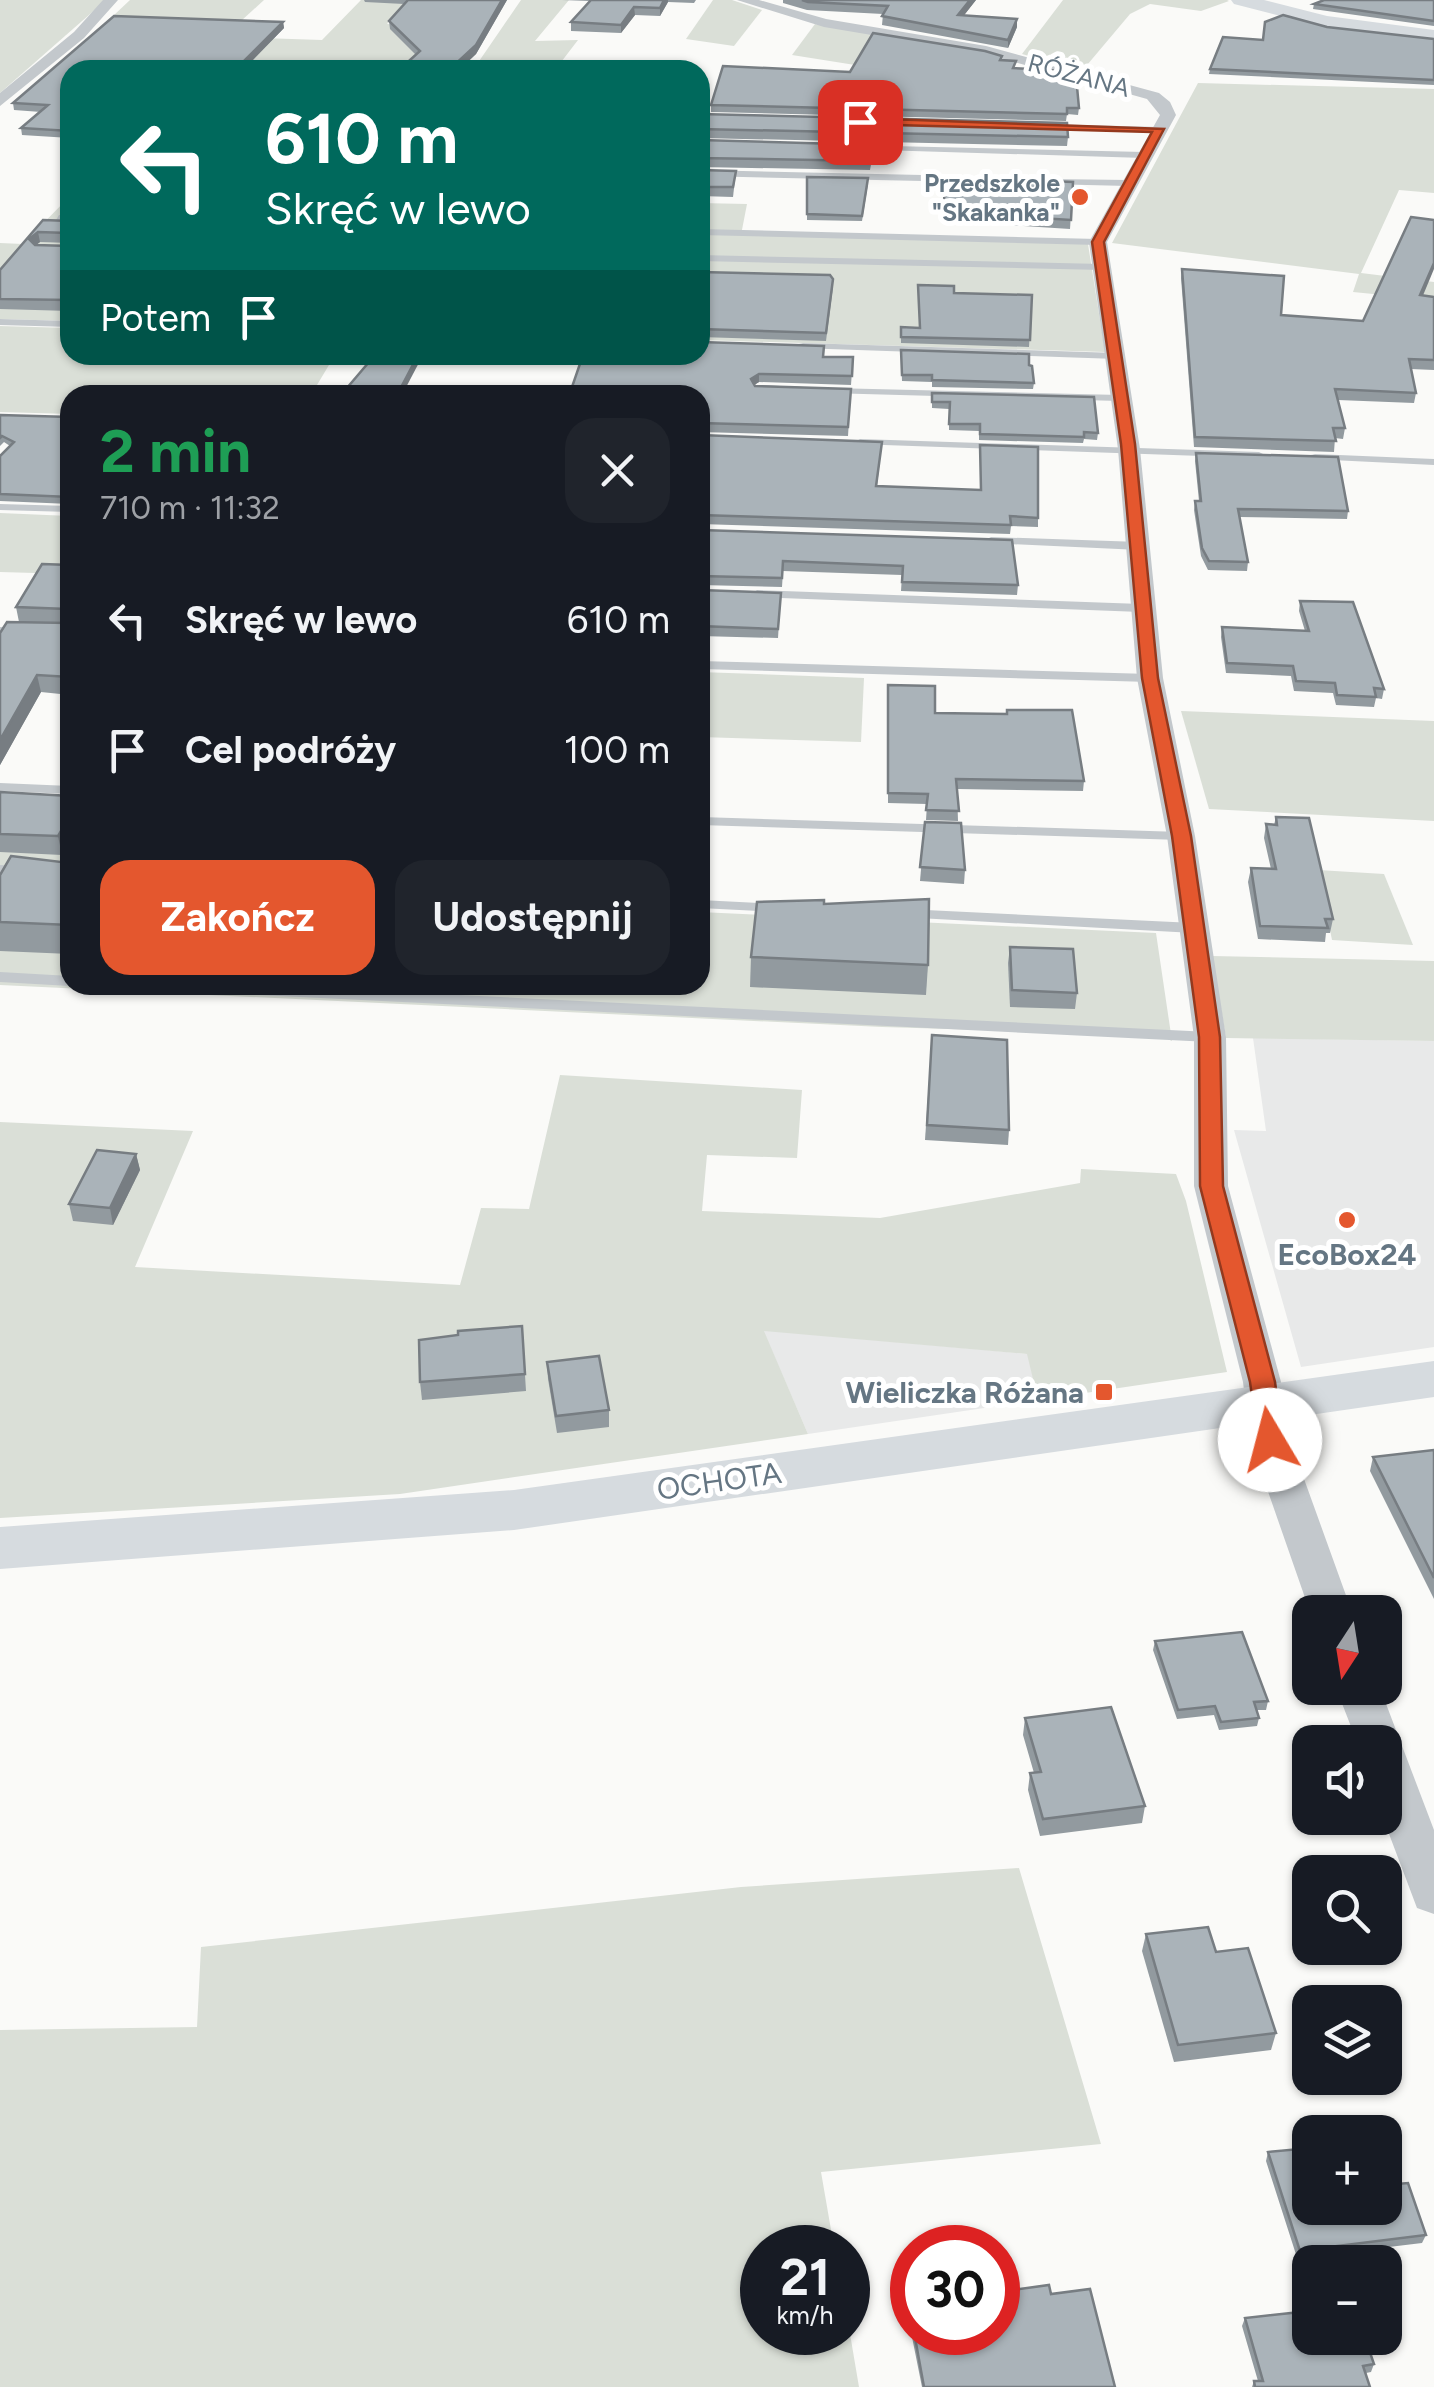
<!DOCTYPE html>
<html lang="pl">
<meta charset="utf-8">
<style>
body{margin:0;font-family:Figtree,sans-serif;background:#20242c;color:#f1f3f6;height:100vh;display:flex;flex-direction:column;font-size:38px;white-space:nowrap}
*{box-sizing:border-box;margin:0}
p{font-size:32px;color:#9ea1a6}
.icon{flex:none;width:55px;height:55px;fill:none;stroke:currentColor;stroke-width:2;stroke-linecap:round;stroke-linejoin:round}
.map{position:relative;flex:1;overflow:hidden}
.details{position:absolute;left:60px;top:385px;width:650px;height:610px;display:flex;flex-direction:column;background:#171b24;border-radius:30px;box-shadow:0 2px 8px #0004}
.details>*{flex:none}
.guide{position:absolute;left:60px;top:60px;width:650px;height:305px;border-radius:30px;box-shadow:0 2px 8px #0004;background:#00695c;color:#fff;overflow:hidden}
.needle{width:65px;rotate:192deg}
.controls{position:absolute;left:1292px;top:1595px;display:grid;gap:20px}
.controls a{display:grid;place-items:center;width:110px;height:110px;border-radius:20px;background:#171b24;box-shadow:0 2px 8px #0004;font-size:50px}
.speed{position:absolute;left:740px;top:2225px;display:flex;gap:20px;font-size:50px;font-weight:700;text-align:center}
.speed>*{display:grid;place-content:center;width:130px;height:130px;border-radius:50%;background:#171b24;box-shadow:0 2px 8px #0004;line-height:1}
.speed small{font-size:25px;font-weight:400}
.speed .limit{border:15px solid #d22;background:#fff;color:#111}
.pin{position:absolute;display:grid;place-items:center;width:85px;height:85px;color:#fff;margin:-42px;border-radius:20px;box-shadow:0 5px 15px #0006}
.me{position:absolute;width:110px;margin:-55px;rotate:352deg;stroke-linejoin:round;filter:drop-shadow(0 0 8px #0008)}
.turn{display:flex;align-items:center;gap:35px;height:210px;padding:0 40px;font-size:45px}
.turn .icon{width:130px;height:130px;stroke-width:2.5}
.turn b{display:block;font-size:70px;line-height:85px}
.then{display:flex;align-items:center;height:95px;padding:0 40px;background:#0003;gap:20px;font-size:38px}
.round{display:grid;place-items:center;flex:none;width:105px;height:105px;border-radius:30px;background:#20242c}
.headline{display:flex;align-items:center;justify-content:space-between;height:170px;padding:0 40px}
h1{font-size:60px;font-weight:700;line-height:75px;color:#1e9e55}
.action{display:flex;gap:20px;margin-top:auto;padding:20px 40px}
.action a{flex:1;height:115px;border-radius:30px;background:#e4572e;color:#fff;font-size:40px;font-weight:700;line-height:115px;text-align:center}
.action a+a{background:#20242c;color:#f1f3f6}
ul{padding:0;list-style:none}
li{display:flex;align-items:center;gap:30px;height:130px;padding:0 40px}
li div{flex:1}
li b{display:block;font-size:38px}
li em{font-style:normal}
.map>svg:first-child{display:block}
</style>
<div class="map">
<svg width="1434" height="2387" viewBox="0 0 1434 2387">
<rect width="100%" height="100%" fill="#fafaf8"/>
<!-- built -->
<g fill="#e8e9e9">
<polygon points="1253,1038 1434,1041 1434,1347 1301,1367 1234,1130 1266,1131"/>
<polygon points="763,1330 1028,1354 1038,1400 808,1434"/>
</g>
<!-- green -->
<g fill="#dadfd7">
<polygon points="0,0 106,0 0,93"/>
<polygon points="130,0 264,0 241,21 113,16"/>
<polygon points="361,0 408,0 387,24 440,26 406,70 195,70 227,37 322,40"/>
<polygon points="521,0 569,0 535,41 578,40 555,70 473,70"/>
<polygon points="713,0 732,0 762,10 734,46 686,39"/>
<polygon points="1063,0 1227,0 1229,1 1201,11 1150,4 1130,14 1082,71 1022,54"/>
<polygon points="815,24 874,34 855,65 792,55"/>
<polygon points="1198,83 1434,89 1434,193 1399,190 1361,273 1434,282 1434,300 1353,292 1359,274 1112,243"/>
<polygon points="70,196 70,321 0,319 0,243 23,244"/>
<polygon points="700,203 747,204 741,235 1088,244 1105,352 700,340"/>
<polygon points="0,326 70,328 70,355 335,355 311,395 70,395 70,414 0,412"/>
<polygon points="0,513 70,516 70,574 0,572"/>
<polygon points="700,672 864,678 861,742 700,737"/>
<polygon points="1181,711 1434,721 1434,821 1209,809"/>
<polygon points="0,792 70,796 70,985 700,985 700,912 1156,933 1172,1041 1159,1035 882,1027 0,985"/>
<polygon points="1318,870 1384,874 1413,945 1332,940"/>
<polygon points="1212,956 1434,961 1434,1041 1226,1038"/>
<polygon points="560,1075 802,1090 797,1158 707,1155 702,1211 880,1218 1080,1183 1081,1169 1176,1174 1186,1201 1227,1372 1038,1400 1027,1354 764,1331 808,1434 400,1494 0,1518 0,1122 193,1131 135,1267 460,1285 481,1208 529,1209"/>
<polygon points="1019,1868 1101,2144 821,2172 834,2247 762,2248 762,2332 848,2332 848,2322 859,2387 0,2387 0,2030 197,2027 201,1947 741,1887"/>
</g>
<g fill="none" stroke-linecap="round" stroke-linejoin="round">
<!-- lane -->
<g fill="#c3c8cc" fill-rule="evenodd">
<polygon points="1045,124 1159,127 1163,129 1159,131 1042,128"/>
<polygon points="850,145 1144,152 1148,155 1144,158 847,149"/>
<polygon points="700,170 968,176 972,179 968,182 700,176"/>
<polygon points="1049,179 1128,180 1132,183 1128,186 1046,184"/>
<polygon points="59,215 70,215 70,221 56,220"/>
<polygon points="700,229 1098,239 1103,242 1098,245 700,235"/>
<polygon points="700,255 1102,264 1107,267 1102,270 700,261"/>
<polygon points="0,319 70,321 70,327 0,325"/>
<polygon points="803,343 1117,353 1122,356 1117,359 799,348 799,344"/>
<polygon points="831,388 1120,395 1125,398 1120,401 827,393 826,391"/>
<polygon points="860,439 1259,452 1265,455 1259,458 856,444 855,442"/>
<polygon points="1315,454 1434,459 1434,465 1311,459 1311,455"/>
<polygon points="0,504 70,506 70,512 0,510"/>
<polygon points="991,537 1140,542 1146,546 1140,550 987,543 987,539"/>
<polygon points="757,590 1141,604 1147,608 1141,612 753,597 751,594"/>
<polygon points="0,627 70,630 70,638 0,635"/>
<polygon points="700,661 1150,674 1156,678 1150,682 700,669"/>
<polygon points="0,783 70,786 70,794 0,791"/>
<polygon points="700,817 1181,832 1188,836 1181,840 700,825"/>
<polygon points="0,865 70,868 70,876 0,873"/>
<polygon points="700,900 779,904 786,908 779,912 700,908"/>
<polygon points="905,909 1194,923 1202,928 1194,933 900,917 897,914"/>
<polygon points="0,972 70,976 70,985 73,985 70,986 0,982"/>
<polygon points="151,985 254,985 1210,1032 1218,1037 1210,1042 159,990"/>
</g>
<!-- street -->
<g fill="#c3c8cc" fill-rule="evenodd">
<polygon points="103,0 118,0 84,38 0,106 0,93 74,32"/>
<polygon points="737,0 759,0 826,19 986,46 1159,93 1170,102 1176,115 1107,242 1140,449 1163,678 1195,836 1226,1037 1228,1186 1281,1382 1290,1440 1352,1612 1310,1612 1250,1440 1243,1382 1194,1186 1194,1037 1167,836 1137,678 1118,449 1089,242 1160,115 1147,99 985,54 824,27"/>
<polygon points="1336,1688 1380,1688 1434,1830 1434,1914 1417,1908 1383,1818 1385,1742 1357,1742"/>
</g>
<!-- secondary -->
<g fill="#d6dbdf" fill-rule="evenodd">
<polygon points="1231,0 1264,0 1327,16 1434,30 1434,42 1327,28 1234,4"/>
<polygon points="1434,1361 1434,1397 514,1530 0,1569 0,1527 514,1490"/>
</g>
</g>
<!-- wall -->
<g fill="#929a9f">
<polygon points="364,0 507,0 476,54 459,70 399,70 416,55 390,29 389,21 404,4 365,2"/>
<polygon points="562,0 696,0 694,3 668,2 660,16 635,15 621,33 571,31 571,22 590,1"/>
<polygon points="783,0 976,0 964,15 1017,19 1017,27 1008,48 882,25 883,14 807,10 783,3"/>
<polygon points="1434,0 1434,26 1313,9 1314,4"/>
<polygon points="114,16 283,22 284,28 243,70 70,70 70,138 22,135 21,128 41,112 14,110 13,103"/>
<polygon points="1327,27 1434,39 1434,85 1209,74 1210,69 1263,40"/>
<polygon points="1002,56 1001,60 1079,108 1078,115 1067,114 1066,121 711,112 711,105 850,72"/>
<polygon points="700,114 1068,137 1067,146 700,138"/>
<polygon points="700,140 873,145 873,154 870,170 700,167"/>
<polygon points="700,170 736,171 733,197 700,196"/>
<polygon points="807,177 868,184 862,221 807,220"/>
<polygon points="946,177 1073,182 1070,229 943,221"/>
<polygon points="43,220 70,221 70,243 40,242 36,245 70,246 70,311 0,309 0,270"/>
<polygon points="1182,269 1281,315 1363,321 1423,296 1434,297 1434,370 1411,369 1416,393 1414,403 1338,400 1345,428 1343,439 1335,438 1334,452 1194,447 1181,278"/>
<polygon points="700,272 833,287 826,341 700,337"/>
<polygon points="954,293 1032,295 1029,347 901,343 901,327 919,328"/>
<polygon points="901,350 1029,365 1034,383 1033,389 932,387 932,382 902,381"/>
<polygon points="824,357 853,357 851,385 759,382 754,385 851,389 848,436 700,432 700,395 571,390"/>
<polygon points="932,393 1098,433 1097,440 1084,439 1083,443 979,440 979,431 949,430 949,409 932,408"/>
<polygon points="0,415 70,417 70,504 0,501 0,456 10,446 4,442 0,446"/>
<polygon points="700,435 881,451 877,486 980,490 980,445 1038,518 1038,527 1011,526 1010,534 700,524"/>
<polygon points="1196,453 1348,511 1347,519 1240,517 1248,562 1247,571 1208,570 1201,556 1194,510 1195,501 1199,501 1195,461"/>
<polygon points="700,530 1018,585 1017,595 901,591 902,575 783,571 782,587 700,585"/>
<polygon points="70,565 70,695 41,692 0,765 0,633 19,622 16,607"/>
<polygon points="700,590 781,593 778,638 700,636"/>
<polygon points="1300,601 1384,689 1382,699 1376,698 1374,707 1336,705 1333,693 1294,691 1291,676 1226,673 1221,637 1222,627 1305,631 1299,611"/>
<polygon points="888,685 935,713 1084,781 1083,791 957,789 958,821 926,820 927,804 888,803"/>
<polygon points="0,792 70,796 62,855 0,852"/>
<polygon points="1276,817 1333,919 1330,933 1326,933 1325,942 1258,939 1248,882 1251,868 1271,869 1264,838 1266,824 1274,825"/>
<polygon points="925,822 965,870 964,884 920,881"/>
<polygon points="70,863 70,954 0,951 0,875"/>
<polygon points="1010,947 1077,993 1075,1009 1010,1007 1008,963"/>
<polygon points="751,957 928,965 926,995 750,987"/>
<polygon points="932,1035 1009,1130 1008,1145 925,1140"/>
<polygon points="136,1154 140,1170 113,1225 73,1221 69,1204"/>
<polygon points="522,1326 526,1391 422,1400 420,1382 458,1335"/>
<polygon points="547,1362 609,1410 609,1427 557,1433 548,1379"/>
<polygon points="1434,1450 1434,1599 1370,1471 1373,1457"/>
<polygon points="1155,1641 1268,1701 1266,1710 1256,1710 1259,1718 1257,1726 1219,1730 1214,1715 1177,1719 1153,1650"/>
<polygon points="1025,1718 1145,1806 1142,1823 1040,1836 1028,1790 1030,1773 1034,1773 1023,1735"/>
<polygon points="1146,1934 1216,1952 1276,2033 1271,2050 1174,2062 1142,1951"/>
<polygon points="1268,2152 1397,2184 1426,2235 1422,2243 1339,2253 1310,2262 1310,2298 1266,2161"/>
<polygon points="1051,2294 1115,2387 922,2387 909,2322 910,2314 912,2313 912,2332 998,2332"/>
<polygon points="1245,2318 1374,2364 1371,2372 1366,2373 1370,2387 1252,2387 1254,2381 1258,2381 1242,2326"/>
</g>
<!-- shaded-wall -->
<g fill="#777d82">
<polygon points="502,0 507,0 476,54 459,70 449,70"/>
<polygon points="664,0 668,0 668,2 660,16 660,8"/>
<polygon points="970,0 976,0 958,23 958,15"/>
<polygon points="634,7 635,15 621,33 621,25"/>
<polygon points="1017,19 1017,27 1008,48 1008,40"/>
<polygon points="283,22 284,28 243,70 235,70"/>
<polygon points="38,232 40,242 31,249 29,239"/>
<polygon points="1434,263 1434,269 1419,305 1420,295"/>
<polygon points="418,355 423,355 402,395 397,395"/>
<polygon points="759,374 759,382 751,387 751,379"/>
<polygon points="37,675 41,692 0,765 0,740"/>
<polygon points="70,815 70,840 62,855 58,836"/>
<polygon points="136,1154 140,1170 113,1225 110,1208"/>
</g>
<!-- building -->
<g fill="#aab3b9" stroke="#777d82" stroke-width="2.5">
<polygon points="408,0 502,0 476,45 449,70 399,70 420,51 389,21"/>
<polygon points="591,0 664,0 660,8 634,7 621,25 571,22"/>
<polygon points="802,0 970,0 958,15 1017,19 1008,40 882,16 888,6 808,2"/>
<polygon points="1324,0 1434,0 1434,21 1314,4"/>
<polygon points="1283,15 1327,27 1434,39 1434,80 1210,69 1223,37 1263,40 1265,22"/>
<polygon points="114,16 283,22 235,70 70,70 70,131 21,128 48,105 13,103"/>
<polygon points="873,33 985,51 1002,56 1000,60 1016,61 1013,68 1051,70 1076,76 1079,108 1067,108 1067,114 711,105 723,66 850,72"/>
<polygon points="700,114 1067,123 1068,137 700,129"/>
<polygon points="700,140 873,145 871,161 700,158"/>
<polygon points="700,170 736,171 733,187 700,187"/>
<polygon points="807,177 868,178 862,216 807,214"/>
<polygon points="946,177 1073,182 1071,220 943,212"/>
<polygon points="1411,217 1434,220 1434,263 1420,295 1434,297 1434,360 1409,359 1416,393 1335,389 1345,428 1333,428 1336,441 1195,437 1182,269 1284,276 1281,315 1363,321"/>
<polygon points="43,220 70,221 70,241 68,233 38,232 29,239 35,245 70,246 70,300 0,299 0,270"/>
<polygon points="700,272 830,275 833,279 826,333 700,329"/>
<polygon points="918,285 954,286 954,293 1032,295 1030,340 901,337 901,327 920,328"/>
<polygon points="700,342 824,346 823,357 853,357 852,376 759,374 751,379 755,386 851,389 848,427 700,423 700,395 472,395 475,389 571,390 583,355 700,355"/>
<polygon points="901,350 1029,354 1029,365 1032,366 1034,383 932,380 932,375 902,375"/>
<polygon points="375,355 418,355 397,395 341,395"/>
<polygon points="932,393 1094,397 1098,433 1084,432 1084,437 980,434 980,424 949,424 950,402 932,402"/>
<polygon points="0,415 70,417 70,497 0,494 0,456 14,442 2,436 0,438"/>
<polygon points="700,435 882,442 876,486 981,490 980,445 1038,447 1038,518 1010,516 1011,525 700,515"/>
<polygon points="1196,453 1338,457 1348,511 1238,509 1248,562 1209,561 1202,548 1195,501 1201,501"/>
<polygon points="700,530 1012,540 1018,585 902,582 903,566 783,561 782,578 700,576"/>
<polygon points="42,564 70,565 70,677 37,675 0,740 0,633 7,622 69,623 67,609 16,607"/>
<polygon points="700,590 781,593 778,629 700,626"/>
<polygon points="1300,601 1353,602 1384,689 1374,688 1376,697 1337,695 1335,683 1296,681 1293,666 1227,663 1222,627 1309,631"/>
<polygon points="888,685 935,686 935,713 1007,714 1007,710 1072,710 1084,781 956,779 959,811 926,810 928,794 888,793"/>
<polygon points="0,792 70,796 70,815 58,836 0,834"/>
<polygon points="1276,817 1309,818 1333,919 1325,919 1328,928 1260,926 1251,868 1276,869 1266,824 1277,825"/>
<polygon points="925,822 961,823 965,870 920,867"/>
<polygon points="11,856 70,863 70,925 0,922 0,875"/>
<polygon points="929,899 928,965 751,957 757,902 824,900 824,904"/>
<polygon points="1010,947 1073,949 1077,993 1012,990"/>
<polygon points="932,1035 1007,1040 1009,1130 927,1125"/>
<polygon points="97,1150 136,1154 110,1208 69,1204"/>
<polygon points="522,1326 525,1374 420,1382 419,1340 458,1335 458,1331"/>
<polygon points="599,1356 609,1410 556,1416 547,1362"/>
<polygon points="1434,1450 1434,1578 1373,1457"/>
<polygon points="1242,1632 1268,1701 1254,1702 1259,1718 1221,1722 1215,1706 1178,1710 1155,1641"/>
<polygon points="1111,1707 1145,1806 1043,1819 1030,1773 1041,1772 1025,1718"/>
<polygon points="1208,1927 1216,1952 1248,1948 1276,2033 1178,2045 1146,1934"/>
<polygon points="1310,2148 1310,2208 1385,2208 1385,2151 1397,2184 1408,2183 1426,2235 1337,2246 1342,2262 1310,2262 1310,2282 1268,2152"/>
<polygon points="1049,2285 1051,2294 1090,2289 1115,2387 924,2387 914,2332 998,2332 998,2292"/>
<polygon points="1310,2311 1310,2338 1365,2338 1374,2364 1363,2366 1370,2387 1255,2387 1254,2381 1263,2381 1245,2318"/>
</g>
<!-- route -->
<polygon fill="#e4572e" stroke="#94391e" stroke-width="2.5" points="860,118 1164,129 1104,242 1135,444 1158,678 1191,836 1220,1037 1223,1186 1275,1382 1283,1440 1280,1446 1261,1446 1258,1440 1250,1382 1200,1186 1199,1037 1172,836 1142,678 1121,444 1092,242 1152,132 857,124"/>
<!-- markers -->
<g fill="#e4572e" stroke="#fff" stroke-width="4">
<circle cx="1080" cy="197" r="10"/>
<circle cx="1347" cy="1220" r="10"/>
<rect x="1094" y="1382" width="20" height="20" rx="5"/>
</g>
<g text-anchor="middle" dominant-baseline="central" stroke-width="10" stroke-linejoin="round" paint-order="stroke">
<!-- far-street labels -->
<g font-size="25" fill="#657683" stroke="#fff">
<text transform="translate(1079 75) rotate(15)">RÓŻANA</text>
</g>
<!-- far-poi labels -->
<g font-size="25" font-weight="bold" fill="#657683" stroke="#fff" text-anchor="end">
<text x="1060" y="183">Przedszkole<tspan x="1060" dy="29">"Skakanka"</tspan></text>
</g>
<!-- poi labels -->
<g font-size="30" font-weight="bold" fill="#657683" stroke="#fff">
<text x="1347" y="1254">EcoBox24</text>
<text x="1084" y="1392" text-anchor="end">Wieliczka Różana</text>
</g>
<!-- street labels -->
<g font-size="30" fill="#657683" stroke="#fff">
<text transform="translate(719 1481) rotate(-8)">OCHOTA</text>
</g>
</g>
</svg>
<div class="controls">
<a><svg class="needle" viewBox="-14 -14 28 28"><path d="M0-13l5 13h-10z" fill="#e53935"/><path d="M0 13l5-13h-10z" fill="#9ea1a6"/></svg></a>
<a><svg class="icon" aria-label="sound" viewBox="0 0 24 24"><path d="M4 9h4l5-4v14l-5-4H4zM17 9q2 3 0 6"/></svg></a>
<a><svg class="icon" aria-label="search" viewBox="0 0 24 24"><circle cx="10" cy="10" r="6"/><path d="M15 15l6 6"/></svg></a>
<a><svg class="icon" aria-label="layers" viewBox="0 0 24 24"><path d="M12 4l9 5-9 5-9-5zM3 14l9 5 9-5"/></svg></a>
<a>+</a>
<a>−</a>
</div>
<div class="speed"><div>21<small>km/h</small></div><div class="limit">30</div></div>
<div class="pin" style="left:860px;top:122px;background:#d93025"><svg class="icon" aria-label="arrive" viewBox="0 0 24 24"><path d="M6 21V4h12l-3 4 3 4H6"/></svg></div>
<svg class="me" style="left:1270px;top:1440px" viewBox="-20 -20 40 40"><circle r="19" fill="#fff"/><path d="M0-13L10 11 0 6-10 11z" fill="#e4572e"/></svg>
<div class="guide">
<div class="turn"><svg class="icon" aria-label="left" viewBox="0 0 24 24"><path d="M17 20v-9H6M10 6l-5 5 5 5"/></svg><div><b>610 m</b>Skręć w lewo</div></div>
<div class="then">Potem<svg class="icon" aria-label="arrive" viewBox="0 0 24 24"><path d="M6 21V4h12l-3 4 3 4H6"/></svg></div>
</div>
<section class="details">
<div class="headline"><div><h1>2 min</h1><p>710 m · 11:32</p></div><a class="round"><svg class="icon" aria-label="close" viewBox="0 0 24 24"><path d="M6 6l12 12M18 6L6 18"/></svg></a></div>
<ul>
<li><svg class="icon" aria-label="left" viewBox="0 0 24 24"><path d="M17 20v-9H6M10 6l-5 5 5 5"/></svg><div><b>Skręć w lewo</b></div><em>610 m</em></li>
<li><svg class="icon" aria-label="arrive" viewBox="0 0 24 24"><path d="M6 21V4h12l-3 4 3 4H6"/></svg><div><b>Cel podróży</b></div><em>100 m</em></li>
</ul>
<div class="action"><a>Zakończ</a><a>Udostępnij</a></div>
</section>
</div>
